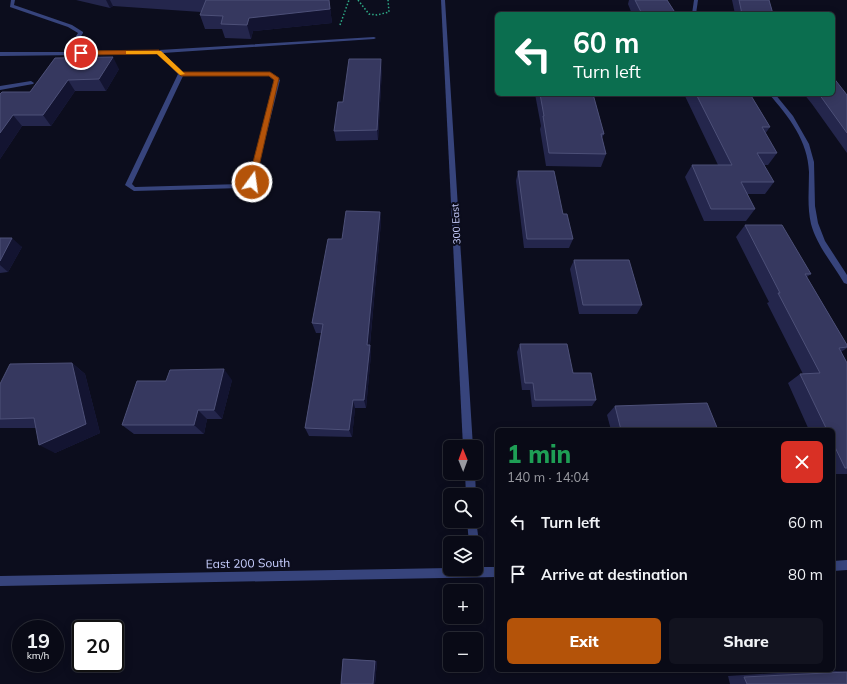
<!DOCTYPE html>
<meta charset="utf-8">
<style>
body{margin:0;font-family:Mulish,sans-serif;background:#12131f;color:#f1f3f6;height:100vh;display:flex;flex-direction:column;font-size:15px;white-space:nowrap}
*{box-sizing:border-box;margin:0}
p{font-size:13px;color:#999aa1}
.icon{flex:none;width:22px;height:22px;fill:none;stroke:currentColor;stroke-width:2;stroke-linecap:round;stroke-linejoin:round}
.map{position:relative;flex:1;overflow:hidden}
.drawer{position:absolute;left:495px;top:428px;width:340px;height:244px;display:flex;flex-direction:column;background:#090a16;border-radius:6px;box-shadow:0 2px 10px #0003,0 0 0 1px #292b35}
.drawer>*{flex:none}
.top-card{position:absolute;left:495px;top:12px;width:340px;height:84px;border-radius:6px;box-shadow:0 2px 10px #0003,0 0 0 1px #292b35;background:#0b6e4f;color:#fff;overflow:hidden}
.needle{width:26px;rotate:359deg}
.fabs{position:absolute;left:443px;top:440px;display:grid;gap:8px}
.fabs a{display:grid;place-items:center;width:40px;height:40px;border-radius:6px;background:#090a16;box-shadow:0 2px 10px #0003,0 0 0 1px #292b35;font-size:20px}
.speed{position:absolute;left:12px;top:620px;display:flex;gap:8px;font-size:20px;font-weight:700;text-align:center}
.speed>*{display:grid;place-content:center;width:52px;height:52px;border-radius:50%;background:#090a16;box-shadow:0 2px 10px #0003,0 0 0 1px #292b35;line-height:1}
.speed small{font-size:10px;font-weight:400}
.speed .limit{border:2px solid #111;border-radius:6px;background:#fff;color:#111}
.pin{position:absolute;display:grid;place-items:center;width:34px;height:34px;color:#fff;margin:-17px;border:2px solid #fff;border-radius:50%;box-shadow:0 1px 4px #0007}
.me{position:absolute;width:44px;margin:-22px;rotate:14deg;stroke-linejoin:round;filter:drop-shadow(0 0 3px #0008)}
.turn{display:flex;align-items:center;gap:14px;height:84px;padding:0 12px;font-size:18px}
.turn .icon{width:52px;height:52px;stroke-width:2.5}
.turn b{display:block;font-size:28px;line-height:34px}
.round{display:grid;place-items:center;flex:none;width:42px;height:42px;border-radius:6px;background:#12131f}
.head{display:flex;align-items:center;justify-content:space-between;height:68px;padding:0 12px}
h1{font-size:24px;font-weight:800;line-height:30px;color:#1e9e55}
.action{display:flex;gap:8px;margin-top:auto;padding:8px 12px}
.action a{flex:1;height:46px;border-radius:6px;background:#b45309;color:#fff;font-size:16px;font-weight:800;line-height:46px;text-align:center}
.action a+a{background:#12131f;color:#f1f3f6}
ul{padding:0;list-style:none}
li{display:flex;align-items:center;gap:12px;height:52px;padding:0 12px}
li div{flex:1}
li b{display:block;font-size:15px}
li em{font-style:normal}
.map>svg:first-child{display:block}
</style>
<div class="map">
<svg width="847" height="684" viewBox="0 0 847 684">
<rect width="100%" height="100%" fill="#0c0d1d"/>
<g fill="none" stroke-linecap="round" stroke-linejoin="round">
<!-- path -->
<g stroke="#2ead88" stroke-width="1.5" stroke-dasharray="1.5 2" stroke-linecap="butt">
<polyline points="358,0 369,14 377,15 389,12 388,0"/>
<polyline points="340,25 349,0"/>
</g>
<!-- lane -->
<g fill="#37447c" fill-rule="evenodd">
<path d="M11,0H15L14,5L72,25L83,32V33L71,52L159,50L374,37L376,38L374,39L163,53L182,72H270L280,80L254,184L242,188L134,191L125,185L178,74L158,54L0,56V52H66L78,33L68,27L10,7ZM183,76H269L274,80L249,181L241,184L135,187L132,184Z"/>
<polygon points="31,81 34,83 33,84 0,90 0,86"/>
</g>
<!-- street -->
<g fill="#37447c" fill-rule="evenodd">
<polygon points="441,0 445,0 473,447 463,447"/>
<polygon points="694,0 698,0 696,14 692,14"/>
<path d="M769,94H775L793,116L809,144L814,162L815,206L818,223L825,241L847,275V284L844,283C833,264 817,246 811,224C807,207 809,189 809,172C808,141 789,117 769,94Z"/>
<polygon points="465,473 475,473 476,495 466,495"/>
<polygon points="476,519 479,543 476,547 476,543 469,543 467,521 476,521"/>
<polygon points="847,560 847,570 833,571 833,561"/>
<polygon points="476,567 497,567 497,577 0,586 0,576 450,568 450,569 476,569"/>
</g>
</g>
<!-- wall -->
<g fill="#24264c">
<polygon points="76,0 329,0 332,23 253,31 251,39 225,38 222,29 205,29 200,15 201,12 113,6 110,8"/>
<polygon points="629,0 667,0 676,14 632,14 628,4"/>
<polygon points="732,0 769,0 773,14 735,14"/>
<polygon points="55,58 119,69 106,91 75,91 51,126 22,126 0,159 0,94 30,92"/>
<polygon points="382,69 378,140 336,141 334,131 343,102"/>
<polygon points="535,94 593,94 604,134 602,138 606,154 601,167 546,166 540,129 541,126"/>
<polygon points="684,94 750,94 770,127 765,134 777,153 768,165 764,165 774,182 765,194 747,194 755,209 746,221 704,221 685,177 692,165 718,165"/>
<polygon points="804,94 847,95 847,153 812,104"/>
<polygon points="518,171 563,214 573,239 569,248 524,248 516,181"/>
<polygon points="380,212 381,222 370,345 371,354 366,408 355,408 352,437 309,436 305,428 321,333 316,333 312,323 342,239"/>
<polygon points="745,225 811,274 807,277 847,345 847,348 841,352 847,363 847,474 833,474 833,430 809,430 788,383 800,374 803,374 767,303 769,302 736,237"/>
<polygon points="0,238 22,247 8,272 0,273"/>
<polygon points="574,260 642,305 637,314 579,314 570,269"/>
<polygon points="520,344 573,373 596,400 592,406 532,407 530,390 522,390 517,352"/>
<polygon points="72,363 85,374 100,433 55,453 36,428 0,428 0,384"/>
<polygon points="232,380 222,419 207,419 204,434 134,434 122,425"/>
<polygon points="615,406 718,430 611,430 607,415"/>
<polygon points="343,659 346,659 377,661 375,684 341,684"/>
<polygon points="826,670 847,672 847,684 730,684 728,676"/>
</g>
<!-- shaded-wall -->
<g fill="#131431">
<polygon points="106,0 110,0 113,6 110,8"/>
<polygon points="329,0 332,23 253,31 251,39 247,25 249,18"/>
<polygon points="113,57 119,69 106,91 99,79"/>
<polygon points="381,59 382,69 378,140 377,130"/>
<polygon points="68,80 75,91 51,126 43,115"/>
<polygon points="13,115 22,126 0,159 0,133"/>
<polygon points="380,212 381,222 369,354 367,345"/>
<polygon points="12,238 22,247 8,272 0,265 0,261"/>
<polygon points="370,345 371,354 366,408 364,400"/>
<polygon points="72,363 85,374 100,433 55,453 39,445"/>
<polygon points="224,369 232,380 222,419 214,410"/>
<polygon points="353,400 355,408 352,437 349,430"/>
<polygon points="198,410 207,419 204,434 194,425"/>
<polygon points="375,661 377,661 375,684 373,684"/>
</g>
<!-- building -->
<g fill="#36385f" stroke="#4d5078">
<polygon points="206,0 329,0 330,9 249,18 247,25 221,24 223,16 200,15"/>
<polygon points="635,0 667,0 676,14 642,14"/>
<polygon points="739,0 769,0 773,14 742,14"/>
<polygon points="113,57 99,79 68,80 43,115 13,115 0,133 0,94 2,92 30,92 55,58"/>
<polygon points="349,59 381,59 377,130 334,131 338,102 343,102"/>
<polygon points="833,77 847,95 847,133 819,94 833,94"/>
<polygon points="540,94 593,94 604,134 601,134 606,154 549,153 543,116 544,116"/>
<polygon points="696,94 750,94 770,127 762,127 777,153 757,153 774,182 741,182 755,209 711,209 692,165 732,165"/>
<polygon points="518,171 554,171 563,214 567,214 573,239 527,239"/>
<polygon points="346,211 380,212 367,345 370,345 364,400 353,400 349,430 305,428 323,324 312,323 328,239 342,239"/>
<polygon points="745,225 782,225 811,274 805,274 847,345 847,347 839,348 847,363 847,468 845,468 833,443 833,430 827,430 800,374 820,373 778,293 780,293"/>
<polygon points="0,238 12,238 0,261"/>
<polygon points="574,260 629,260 642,305 583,305"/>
<polygon points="520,344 567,344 573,373 591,373 596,400 535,400 533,383 525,383"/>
<polygon points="72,363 86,424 39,445 34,418 0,419 0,384 10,364"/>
<polygon points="224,369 214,410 198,410 194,425 122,425 137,381 166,381 170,370"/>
<polygon points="707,403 718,430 621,430 615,406"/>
<polygon points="343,659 375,661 373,684 341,684"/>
<polygon points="847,672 847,684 747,684 744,677"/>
</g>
<!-- route -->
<polygon fill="#b45309" stroke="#753606" points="159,50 183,72 270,72 279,78 255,184 252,184 248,182 274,80 269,76 181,76 157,54 81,55 78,53 81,51"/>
<!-- slow -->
<polygon fill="#f59e0b" points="126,51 161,51 185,74 180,75 157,54 126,54"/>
<g text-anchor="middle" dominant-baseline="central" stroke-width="4" stroke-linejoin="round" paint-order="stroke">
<!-- street labels -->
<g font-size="10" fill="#c8cfff" stroke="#0c0d1d">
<text transform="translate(456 224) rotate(-93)">300 East</text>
</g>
<!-- near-street labels -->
<g font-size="12" fill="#c8cfff" stroke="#0c0d1d">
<text transform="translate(248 563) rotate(-1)">East 200 South</text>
</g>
</g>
</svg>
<div class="fabs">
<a><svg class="needle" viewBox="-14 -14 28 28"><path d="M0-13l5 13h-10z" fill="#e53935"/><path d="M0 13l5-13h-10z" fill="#999aa1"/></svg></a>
<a><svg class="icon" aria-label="search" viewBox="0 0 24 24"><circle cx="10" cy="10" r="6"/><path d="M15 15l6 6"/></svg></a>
<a><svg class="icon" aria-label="layers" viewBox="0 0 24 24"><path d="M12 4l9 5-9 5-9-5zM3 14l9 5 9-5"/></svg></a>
<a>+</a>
<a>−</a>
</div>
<div class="speed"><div>19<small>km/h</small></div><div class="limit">20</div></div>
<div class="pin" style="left:81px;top:53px;background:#d93025"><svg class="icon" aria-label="arrive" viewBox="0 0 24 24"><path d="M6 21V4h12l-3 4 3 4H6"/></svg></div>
<svg class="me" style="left:252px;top:182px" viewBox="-20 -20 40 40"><circle r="17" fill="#b45309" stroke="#fff" stroke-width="3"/><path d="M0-11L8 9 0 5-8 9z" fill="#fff"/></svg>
<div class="top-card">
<div class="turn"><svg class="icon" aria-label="left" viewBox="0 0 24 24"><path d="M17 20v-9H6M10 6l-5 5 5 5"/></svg><div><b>60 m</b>Turn left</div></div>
</div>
<section class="drawer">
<div class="head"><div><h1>1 min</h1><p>140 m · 14:04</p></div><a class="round" style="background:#d93025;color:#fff"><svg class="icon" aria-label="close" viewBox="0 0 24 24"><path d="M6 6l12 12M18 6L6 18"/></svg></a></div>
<ul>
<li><svg class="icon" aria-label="left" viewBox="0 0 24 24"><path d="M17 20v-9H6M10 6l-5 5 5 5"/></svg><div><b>Turn left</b></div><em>60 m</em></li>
<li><svg class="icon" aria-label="arrive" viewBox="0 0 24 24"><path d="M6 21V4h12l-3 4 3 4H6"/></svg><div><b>Arrive at destination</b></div><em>80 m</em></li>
</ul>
<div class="action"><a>Exit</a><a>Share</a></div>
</section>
</div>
